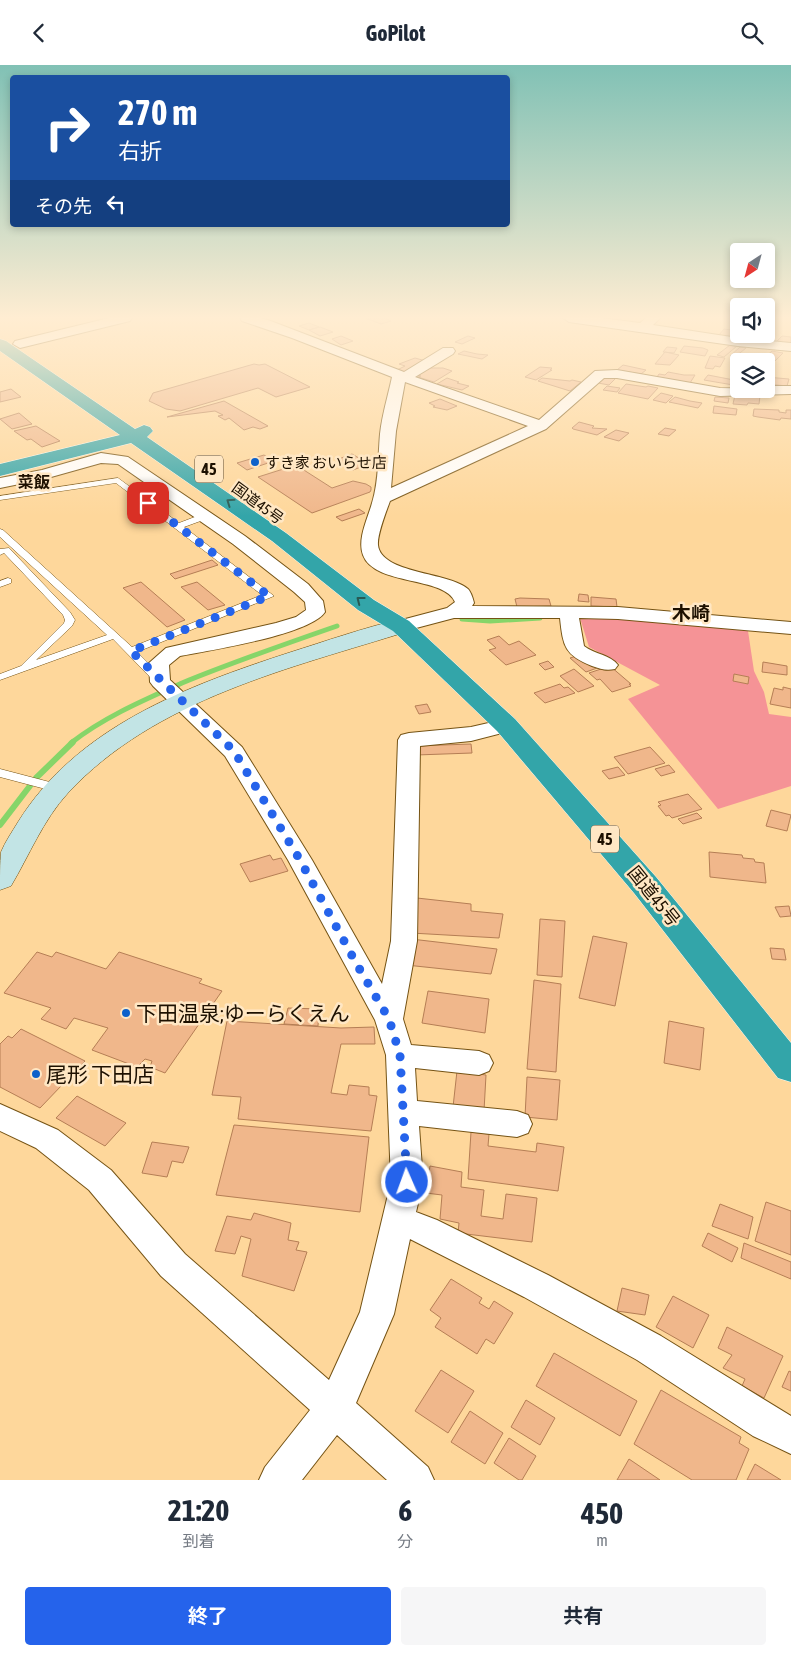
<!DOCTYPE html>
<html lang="ja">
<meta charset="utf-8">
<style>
body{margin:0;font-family:"Asap Condensed","Noto Sans JP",sans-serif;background:#f6f6f7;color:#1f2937;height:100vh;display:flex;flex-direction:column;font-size:19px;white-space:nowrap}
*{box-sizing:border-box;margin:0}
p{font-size:16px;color:#747a83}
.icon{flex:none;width:28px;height:28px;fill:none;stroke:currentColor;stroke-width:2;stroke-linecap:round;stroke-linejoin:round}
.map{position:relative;height:1415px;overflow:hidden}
.sheet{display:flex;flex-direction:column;background:#fff;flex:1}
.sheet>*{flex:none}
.guide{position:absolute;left:10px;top:10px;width:500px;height:152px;border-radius:5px;box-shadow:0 2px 8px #0003;background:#1a4fa0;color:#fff;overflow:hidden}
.needle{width:32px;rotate:216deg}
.controls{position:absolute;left:730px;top:178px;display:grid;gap:10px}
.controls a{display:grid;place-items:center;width:45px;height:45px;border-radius:5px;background:#fff;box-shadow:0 2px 8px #0003;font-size:25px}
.pin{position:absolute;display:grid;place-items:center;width:42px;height:42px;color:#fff;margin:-21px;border-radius:10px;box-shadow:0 2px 8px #0006}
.me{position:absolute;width:55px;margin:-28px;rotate:358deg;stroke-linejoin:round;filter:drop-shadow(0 0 4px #0008)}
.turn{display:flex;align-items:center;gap:18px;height:105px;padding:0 25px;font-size:22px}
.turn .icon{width:65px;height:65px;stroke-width:2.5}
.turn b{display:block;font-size:35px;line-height:42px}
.then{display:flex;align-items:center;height:48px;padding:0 25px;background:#0003;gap:10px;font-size:19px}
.eta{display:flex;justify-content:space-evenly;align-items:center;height:85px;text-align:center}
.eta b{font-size:30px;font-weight:700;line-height:35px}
.primary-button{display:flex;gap:10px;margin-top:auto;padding:10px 25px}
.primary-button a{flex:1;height:58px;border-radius:5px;background:#2563eb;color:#fff;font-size:20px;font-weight:700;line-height:58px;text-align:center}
.primary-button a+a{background:#f6f6f7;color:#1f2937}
header{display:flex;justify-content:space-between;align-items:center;height:65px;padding:0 25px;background:#fff;font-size:22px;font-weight:700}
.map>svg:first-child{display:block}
</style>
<header><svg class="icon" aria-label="back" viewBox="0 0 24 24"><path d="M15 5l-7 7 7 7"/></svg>GoPilot<svg class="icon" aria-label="search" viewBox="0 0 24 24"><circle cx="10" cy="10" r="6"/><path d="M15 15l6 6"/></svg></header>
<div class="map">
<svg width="791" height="1415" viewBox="0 0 791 1415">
<rect width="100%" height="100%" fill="#fed79b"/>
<!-- green -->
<polygon fill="#f59396" points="580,553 619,553 748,566 754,606 764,627 769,649 791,652 791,721 718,744 628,634 660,620 589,582"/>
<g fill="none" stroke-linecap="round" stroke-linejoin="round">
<!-- stream-far1 -->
<g stroke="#86d569" stroke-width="5">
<polyline points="462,554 490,556 540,553"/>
<path d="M71,678C104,652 144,635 182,618C233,597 285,579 337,561"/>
</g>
<!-- stream -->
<polyline stroke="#86d569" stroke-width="6" points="0,760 36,713 73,677"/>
</g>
<!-- building -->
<g fill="#f0b78b" stroke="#b57e55">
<polygon points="365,253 385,253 391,256 381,259"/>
<polygon points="309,258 319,262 309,265 299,261"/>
<polygon points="320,262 333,267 320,271 309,265"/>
<polygon points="724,264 739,266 739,269 747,269 743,273 719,270"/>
<polygon points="750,269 764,269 761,271 763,271 762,276 748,274"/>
<polygon points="341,271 353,276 341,280 332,274"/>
<polygon points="468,271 475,273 462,279 455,277"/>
<polygon points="782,271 791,272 791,280 776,277"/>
<polygon points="730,280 737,281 724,292 717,290"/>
<polygon points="684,281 703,283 708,285 705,291 680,287"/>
<polygon points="667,282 677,283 674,288 663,287"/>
<polygon points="740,282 746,283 735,292 730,291"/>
<polygon points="464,286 477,289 488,290 482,294 458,289"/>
<polygon points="772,286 783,288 774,297 763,294"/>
<polygon points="665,287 679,290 670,300 655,299"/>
<polygon points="710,291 725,293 720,302 715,301 713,304 705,303"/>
<polygon points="415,293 426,296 406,308 397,305 405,301 399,299"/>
<polygon points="254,299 259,300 265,299 310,322 276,332 258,323 180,346 166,344 149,336 153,328"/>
<polygon points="623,300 646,305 641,309 617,305"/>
<polygon points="540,302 552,303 550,305 552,305 536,315 525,312"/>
<polygon points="430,303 443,303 452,306 434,317 418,312 421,311 418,310"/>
<polygon points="668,307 684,310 695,310 690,318 657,312 659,309 665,310"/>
<polygon points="708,310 739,316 739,321 704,315"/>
<polygon points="605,311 616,313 609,320 598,318"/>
<polygon points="766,312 789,314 787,321 766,319"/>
<polygon points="447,313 459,317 457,318 469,321 462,325 437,319"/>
<polygon points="542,313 570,316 572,315 581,317 570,326 538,316"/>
<polygon points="626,319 646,322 648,321 658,323 648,334 618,328"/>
<polygon points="607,321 620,323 617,327 603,325"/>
<polygon points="11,324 21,332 0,337 0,327"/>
<polygon points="661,328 673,331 666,338 653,335"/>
<polygon points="748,329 760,331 759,339 748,338 747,340 733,339 735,330 748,331"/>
<polygon points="675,332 690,336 702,338 698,343 669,337"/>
<polygon points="715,332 729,333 728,338 714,336"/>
<polygon points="440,334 457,341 447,345 433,342 435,341 429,338"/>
<polygon points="224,336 268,361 260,364 253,362 244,365 229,353 225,355 218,351 223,350 215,346 167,352"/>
<polygon points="714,341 737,344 736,350 713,348"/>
<polygon points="754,344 779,345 779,347 786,348 786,345 791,345 791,354 781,353 780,355 758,352 753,351"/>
<polygon points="19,348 32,359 12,364 0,354"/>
<polygon points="579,357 594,361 592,363 607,364 597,370 573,364 572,363"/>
<polygon points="36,361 60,376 42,382 31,374 27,375 14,366"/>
<polygon points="665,363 676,365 669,371 658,369"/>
<polygon points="616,365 629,368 619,376 604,372"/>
<polygon points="352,389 369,399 353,405 336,395"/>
<polygon points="264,390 274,396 247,405 237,398"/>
<polygon points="296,400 332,423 353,416 366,419 371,422 371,425 370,427 312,448 258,412"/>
<polygon points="359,444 365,448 342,456 336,452"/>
<polygon points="212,495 218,500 175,514 170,509"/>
<polygon points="141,517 185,555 167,562 123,523"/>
<polygon points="197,517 225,540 208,545 181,522"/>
<polygon points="579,529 588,530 589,537 578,536"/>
<polygon points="591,532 616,534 617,542 591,541"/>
<polygon points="520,533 549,534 551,541 517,542 515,534"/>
<polygon points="499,571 509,580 519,576 536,590 506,600 489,585 496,583 487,575"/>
<polygon points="580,590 600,602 586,607 570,593"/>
<polygon points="548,596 554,602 545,605 539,599"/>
<polygon points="763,597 787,601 787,610 762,607"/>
<polygon points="610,601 631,619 629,619 631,621 612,627 600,614 597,615 589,608"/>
<polygon points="574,604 594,621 578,627 560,611"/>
<polygon points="734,609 749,612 748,619 733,616"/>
<polygon points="560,619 564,623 568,622 575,628 545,638 534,628"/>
<polygon points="783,622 791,624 791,643 770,639 774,623 783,625"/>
<polygon points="427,639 431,647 419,649 415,641"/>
<polygon points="471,679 472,688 416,690 415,681"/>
<polygon points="650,682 665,698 628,709 614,692"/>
<polygon points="669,700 675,707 661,711 655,704"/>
<polygon points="618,702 625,710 609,714 602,706"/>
<polygon points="688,729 702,744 672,753 669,750 666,751 658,741 661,740 658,737"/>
<polygon points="771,745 791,750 787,766 766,761"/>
<polygon points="697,748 702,753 683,759 678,754"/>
<polygon points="709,787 742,790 743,793 754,794 755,797 764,798 766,818 710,812"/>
<polygon points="270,790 273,795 281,793 288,806 250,817 240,799"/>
<polygon points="417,833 471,839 471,846 503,849 499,873 411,868"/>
<polygon points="789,841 791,851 780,852 775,842"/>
<polygon points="540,854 565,856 562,912 537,910"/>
<polygon points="593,871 627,878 615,941 579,933"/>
<polygon points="411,874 497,884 491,909 406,900"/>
<polygon points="770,883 784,884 786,895 772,894"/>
<polygon points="37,887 52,892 56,887 106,904 119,887 202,914 199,918 222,926 165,1008 150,1002 152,996 145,994 137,1002 92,985 108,963 74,953 66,964 41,954 51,943 4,928"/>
<polygon points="534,915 561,919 556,1007 527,1004"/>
<polygon points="428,926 489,934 485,968 422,958"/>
<polygon points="288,943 319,944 318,961 284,959"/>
<polygon points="227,956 341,963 374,962 375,979 341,979 331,1028 347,1030 349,1020 369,1022 369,1030 377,1031 371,1066 238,1054 241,1032 212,1030"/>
<polygon points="669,956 704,963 700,1005 664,998"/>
<polygon points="21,964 85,996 40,1043 0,1022 0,979 8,971 12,973"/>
<polygon points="457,1006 486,1010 484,1046 453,1042"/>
<polygon points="527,1012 560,1015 557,1055 525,1052"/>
<polygon points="77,1031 126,1058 105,1081 56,1053"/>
<polygon points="234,1060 369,1072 360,1147 216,1130"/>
<polygon points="471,1067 489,1069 488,1081 536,1087 537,1078 564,1082 558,1126 468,1114"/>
<polygon points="152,1077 189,1082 183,1098 172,1096 167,1112 142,1108"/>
<polygon points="430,1101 462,1107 461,1122 484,1125 481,1151 503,1154 506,1129 537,1133 532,1177 458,1168 459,1158 440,1154 442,1130 426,1128"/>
<polygon points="766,1137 791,1146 791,1190 755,1176"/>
<polygon points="720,1139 753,1152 748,1174 712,1161"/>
<polygon points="254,1148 291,1158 288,1175 299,1177 296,1185 307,1187 294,1226 242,1211 251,1174 241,1171 235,1189 215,1186 227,1151 251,1155"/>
<polygon points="708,1168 738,1183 732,1197 702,1181"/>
<polygon points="744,1178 791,1197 791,1214 741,1193"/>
<polygon points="451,1214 482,1233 479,1238 489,1244 494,1236 513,1248 494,1279 486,1274 477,1289 435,1262 441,1253 430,1245"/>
<polygon points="622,1223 649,1230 645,1250 617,1246"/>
<polygon points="673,1231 709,1250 693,1283 656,1262"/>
<polygon points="727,1262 783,1291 764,1333 742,1321 745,1314 723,1303 732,1290 718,1283"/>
<polygon points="554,1288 637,1336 620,1371 536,1321"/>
<polygon points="441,1305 474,1326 448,1368 415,1346"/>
<polygon points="789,1306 791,1307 791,1326 782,1322"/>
<polygon points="661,1325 741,1372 739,1378 749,1384 736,1415 692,1415 634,1379"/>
<polygon points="526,1335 555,1353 540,1380 511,1362"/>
<polygon points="470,1346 503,1368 485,1399 451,1377"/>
<polygon points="509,1373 536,1391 522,1415 519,1415 494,1398"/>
<polygon points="629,1394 660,1415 617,1415"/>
<polygon points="755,1399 781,1415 747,1415"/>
</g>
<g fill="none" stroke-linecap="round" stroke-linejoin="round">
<!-- lane casing -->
<g stroke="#755314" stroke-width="1">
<g id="lane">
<polygon points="118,413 179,458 200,450 206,450 206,454 184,462 274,531 137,587 163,613 164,615 163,617 155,617 113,574 0,615 0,609 21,601 64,558 65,555 63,550 4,488 0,490 0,484 9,483 70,547 75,555 72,561 36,595 107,570 0,472 0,464 3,465 132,582 262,530 116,418 0,435 0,431"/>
<polygon points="8,513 11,514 11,518 0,522 0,516"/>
<polygon points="0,704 61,720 63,723 57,727 0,712"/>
</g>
</g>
<!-- street casing -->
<g stroke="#755314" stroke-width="2">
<g id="street">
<polygon points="109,253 132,253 130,256 20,283 13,279 15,276"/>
<path d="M240,253H260L268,255L404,307L443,283H453L455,286L453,289L415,312L539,355L595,306L617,305L720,323L766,324V321H791V329L720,331L617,313H604L546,364L390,436C386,447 377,470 378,480C381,509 449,507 468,524C471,527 473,534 474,538L472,541L618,542L791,557V569L618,554L579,553L584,581C594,589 611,590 618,600L615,604C606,606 601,604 592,601C565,590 563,582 560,553H454L401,567L394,565L391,561L394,557L447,543L455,537C445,511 374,521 363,490C357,474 368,453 372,438C379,416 378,391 380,369C382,350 388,331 392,312L292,273L242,256ZM405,317L528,361L391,423L396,366Z"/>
<polygon points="563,253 601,253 640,258 646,253 660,253 653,260 738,273 791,278 791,286 738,281 569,257"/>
<path d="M101,388L128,392L245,471L308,519L323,536L325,547C310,570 210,585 180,591L169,600L170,615L242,682L312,795L382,919L391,876L398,675L401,670L409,668L471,662L506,654L514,655L517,660L514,665L471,676L420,681L417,876L403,954L411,980L479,986L489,990L493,998L489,1006L479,1010L415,1003L417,1036L517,1046L528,1050L532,1059L528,1068L517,1072L419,1061L423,1117L416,1147L437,1155L548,1210L661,1271L791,1351V1389L753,1371L637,1295L524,1232L410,1174L394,1249L356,1338L428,1402L434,1415H387L337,1370L302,1415H259L265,1402L310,1345L161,1211L89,1125L36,1083L0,1066V1039L58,1065L111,1105L185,1189L329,1315L360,1247L391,1117L386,990L375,955L288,795L225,691L153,621L150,617L149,598L166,583L276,558L296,552L306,545L305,537L294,527L233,479L118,399L101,398L44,414L0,423V413L42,405Z"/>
</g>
</g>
<!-- secondary casing -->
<g stroke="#755314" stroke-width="1">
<path id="secondary" d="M401,554L409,556L413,561L409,566C291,603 155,634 68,728C43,755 29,791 11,821L0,825C0,814 0,797 1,787C5,777 12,767 18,757C77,662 187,621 288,588C326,576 363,563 401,554Z"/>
</g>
<!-- highway casing -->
<g stroke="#fff" stroke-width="1">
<polygon id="highway" points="0,274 6,276 135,364 144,360 150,362 153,366 147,372 286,468 374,535 409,556 515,654 656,812 791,978 791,1017 778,1013 634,828 497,666 393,566 358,545 272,476 131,378 0,411 0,399 120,370 0,286"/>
</g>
<!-- lane -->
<use href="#lane" fill="#fff" fill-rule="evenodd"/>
<!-- street -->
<use href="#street" fill="#fff" fill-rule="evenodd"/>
<!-- secondary -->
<use href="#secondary" fill="#c2e4e5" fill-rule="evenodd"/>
<!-- highway -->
<use href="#highway" fill="#33a5a9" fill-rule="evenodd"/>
</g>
<!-- one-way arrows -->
<defs><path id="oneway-chevron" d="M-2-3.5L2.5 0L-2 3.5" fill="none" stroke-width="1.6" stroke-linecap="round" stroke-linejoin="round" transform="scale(1.25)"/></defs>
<g stroke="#285a54">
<use href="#oneway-chevron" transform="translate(230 437) rotate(-145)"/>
<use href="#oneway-chevron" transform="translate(360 535) rotate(-142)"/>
</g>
<!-- sky -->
<linearGradient id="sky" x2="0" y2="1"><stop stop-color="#81c1b5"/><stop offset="0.56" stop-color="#ffedd2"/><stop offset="1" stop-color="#ffedd2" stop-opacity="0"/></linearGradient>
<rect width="791" height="451" fill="url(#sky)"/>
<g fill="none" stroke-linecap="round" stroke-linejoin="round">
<!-- route -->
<polyline stroke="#2563eb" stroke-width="9" stroke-dasharray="0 16.2" points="148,438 269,531 131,586 234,686 300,795 356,898 389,954 400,990 407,1117"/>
</g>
<!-- markers -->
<g fill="#0d61ca" stroke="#ffe7c4" stroke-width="2">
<circle cx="255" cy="397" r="5"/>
<circle cx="126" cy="948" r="5"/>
<circle cx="36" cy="1009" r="5"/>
</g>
<g text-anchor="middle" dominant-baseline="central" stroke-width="5" stroke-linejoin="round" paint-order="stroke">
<!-- far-poi labels -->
<g font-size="15" fill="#1d1000" stroke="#ffe7c4" text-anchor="start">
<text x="265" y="397">すき家 おいらせ店</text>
</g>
<!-- far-street labels -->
<g font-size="15" fill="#1d1000" stroke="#ffe7c4">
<text transform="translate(258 438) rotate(36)">国道45号</text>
</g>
<!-- shield labels -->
<g fill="#ffe7c4" stroke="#61503b" stroke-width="1">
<rect x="195" y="390.5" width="28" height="27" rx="4"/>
<rect x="591" y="760.5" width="28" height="27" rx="4"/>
</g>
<g font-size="16" font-weight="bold" fill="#1d1000">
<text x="209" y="404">45</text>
<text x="605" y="774">45</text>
</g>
<!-- far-neighbourhood labels -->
<g font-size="16" font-weight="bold" fill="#1d1000" stroke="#ffe7c4">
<text x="34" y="417">菜飯</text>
</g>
<!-- street labels -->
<g font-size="18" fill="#1d1000" stroke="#ffe7c4">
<text transform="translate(654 831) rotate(51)">国道45号</text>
</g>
<!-- neighbourhood labels -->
<g font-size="19" font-weight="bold" fill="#1d1000" stroke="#ffe7c4">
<text x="691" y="548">木崎</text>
</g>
<!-- near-poi labels -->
<g font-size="21" fill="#1d1000" stroke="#ffe7c4" text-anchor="start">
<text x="136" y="948">下田温泉;ゆーらくえん</text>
<text x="46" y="1009">尾形 下田店</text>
</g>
</g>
</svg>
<div class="controls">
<a><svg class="needle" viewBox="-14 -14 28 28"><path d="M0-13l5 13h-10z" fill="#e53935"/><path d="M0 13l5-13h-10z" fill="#747a83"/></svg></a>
<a><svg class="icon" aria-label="sound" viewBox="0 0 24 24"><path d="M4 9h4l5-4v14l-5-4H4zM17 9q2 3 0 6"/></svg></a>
<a><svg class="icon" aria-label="layers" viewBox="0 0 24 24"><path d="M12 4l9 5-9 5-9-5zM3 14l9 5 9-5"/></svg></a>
</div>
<div class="pin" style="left:148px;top:438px;background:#d93025"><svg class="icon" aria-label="arrive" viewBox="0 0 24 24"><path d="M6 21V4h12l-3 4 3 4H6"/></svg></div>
<svg class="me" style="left:407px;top:1117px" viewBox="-20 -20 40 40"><circle r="17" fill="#2563eb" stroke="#fff" stroke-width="3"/><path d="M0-11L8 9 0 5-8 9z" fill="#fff"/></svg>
<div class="guide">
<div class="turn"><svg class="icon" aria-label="right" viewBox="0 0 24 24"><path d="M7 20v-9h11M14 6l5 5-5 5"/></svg><div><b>270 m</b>右折</div></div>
<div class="then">その先<svg class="icon" aria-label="left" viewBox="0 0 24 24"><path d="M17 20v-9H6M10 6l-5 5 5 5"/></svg></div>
</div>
</div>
<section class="sheet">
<div class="eta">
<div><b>21:20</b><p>到着</p></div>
<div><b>6</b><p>分</p></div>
<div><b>450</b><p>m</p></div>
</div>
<div class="primary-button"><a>終了</a><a>共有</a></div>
</section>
